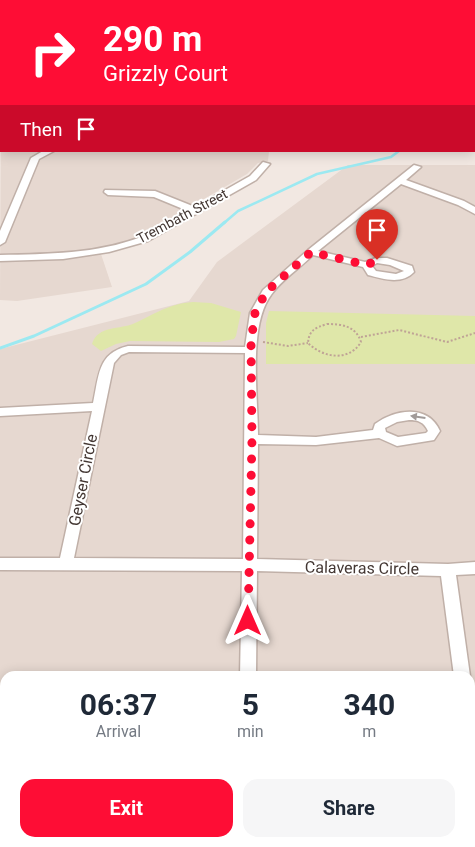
<!DOCTYPE html>
<style>
body{margin:0;font-family:Roboto,sans-serif;background:#f6f6f7;color:#1f2937;height:100vh;display:flex;flex-direction:column;font-size:19px;white-space:nowrap}
*{box-sizing:border-box;margin:0}
p{font-size:16px;color:#747a83}
.icon{flex:none;width:28px;height:28px;fill:none;stroke:currentColor;stroke-width:2;stroke-linecap:round;stroke-linejoin:round}
.map{position:relative;flex:1;overflow:hidden}
.sheet{position:absolute;left:0px;top:671px;width:475px;height:176px;display:flex;flex-direction:column;background:#fff;border-radius:15px 15px 0 0;box-shadow:0 2px 12px #0003}
.sheet>*{flex:none}
.guide{position:absolute;left:0px;top:0px;width:475px;height:152px;box-shadow:0 2px 12px #0003;background:#fe0d35;color:#fff;overflow:hidden}
.pin{position:absolute;display:grid;place-items:center;width:42px;height:42px;color:#fff;margin:-51px -21px;border-radius:50% 50% 50% 0;rotate:-45deg;box-shadow:0 0 5px #0007}
.pin .icon{rotate:45deg}
.me{position:absolute;width:55px;margin:-28px;rotate:0deg;stroke-linejoin:round;filter:drop-shadow(0 0 4px #0008)}
.turn{display:flex;align-items:center;gap:18px;height:105px;padding:0 20px;font-size:22px}
.turn .icon{width:65px;height:65px;stroke-width:2.5}
.turn b{display:block;font-size:35px;line-height:42px}
.then{display:flex;align-items:center;height:48px;padding:0 20px;background:#0003;gap:10px;font-size:19px}
.eta{display:flex;justify-content:space-evenly;align-items:center;height:85px;text-align:center}
.eta b{font-size:30px;font-weight:700;line-height:35px}
.button{display:flex;gap:10px;margin-top:auto;padding:10px 20px}
.button a{flex:1;height:58px;border-radius:15px;background:#fe0d35;color:#fff;font-size:20px;font-weight:700;line-height:58px;text-align:center}
.button a+a{background:#f6f6f7;color:#1f2937}
.map>svg:first-child{display:block}
</style>
<div class="map">
<svg width="475" height="847" viewBox="0 0 475 847">
<rect width="100%" height="100%" fill="#f2e8e2"/>
<!-- residential -->
<g fill="#e6d8d0" fill-rule="evenodd">
<polygon points="1,97 1,151 269,151 268,161 258,163 247,174 135,239 99,248 112,287 17,301 0,300"/>
<path d="M348,165H475V847H0V349L189,301L217,262ZM5,676H470V842H5Z"/>
</g>
<!-- green -->
<g fill="#dfe7a9">
<polygon points="66,0 376,0 377,1 65,1"/>
<path d="M193,302L211,303L241,312L236,336L234,339L219,342L130,341L116,344L101,351L92,344C98,325 120,330 135,323C157,313 168,304 193,302Z"/>
<polygon points="269,311 475,316 475,364 266,364 266,323"/>
</g>
<g fill="none" stroke-linecap="round" stroke-linejoin="round">
<!-- stream-far2 -->
<polyline stroke="#9ce9f1" stroke-width="2" points="441,0 443,1"/>
<!-- stream-far1 -->
<polyline stroke="#9ce9f1" stroke-width="2.5" points="224,223 238,211 317,174 391,157 399,151"/>
<!-- stream -->
<polyline stroke="#9ce9f1" stroke-width="3" points="0,348 34,336 146,284 190,252 225,222"/>
<!-- service casing -->
<g stroke="#c0b0a8" stroke-width="3">
<g id="service">
<polygon points="125,0 128,0 127,1 125,1"/>
<polygon points="200,0 203,0 202,1 200,1"/>
</g>
</g>
<!-- minor casing -->
<g stroke="#c0b0a8" stroke-width="3">
<g id="minor">
<rect x="0" y="29" width="1" height="4"/>
<polygon points="43,151 54,151 39,159 5,242 0,245 0,231 31,158"/>
<path d="M263,162L270,164L256,180L148,241L109,252L63,259L0,261V255C47,254 97,254 141,237C157,231 173,219 188,211L154,197L108,195L104,192L105,190L155,191L195,207L250,176Z"/>
<path d="M414,165L421,167L406,180L464,201L475,207V214L458,205L401,184L318,251L365,262L376,258H387L412,266L414,272C402,285 383,279 368,275L363,267L313,255C300,268 281,280 271,295C248,326 258,396 258,435L316,437L373,430L375,424C395,409 428,404 440,431L434,440L397,446L379,438L316,445L258,444L257,559L448,564L475,562V574L456,575L470,676V677L454,676L441,576L257,571L256,676H240L242,571L0,570V558H60L92,411L0,416V408L93,403C99,377 97,353 128,346L245,347L250,313L263,290L308,250ZM377,263L390,265L404,271L396,274L376,271L372,266ZM129,352L245,353L243,559L74,558L114,363L121,355ZM409,420C418,420 424,422 428,431L426,433L398,437L386,432L385,428L397,422Z"/>
<polygon points="470,728 475,730 475,780 470,778"/>
<rect x="0" y="734" width="5" height="16"/>
<polygon points="233,842 253,842 252,847 232,847"/>
</g>
</g>
<!-- secondary casing -->
<g stroke="#d6af93" stroke-width="20">
<g id="secondary">
<polyline points="55,1 56,0"/>
<polyline points="0,99 1,97"/>
</g>
</g>
<!-- path -->
<g stroke="#bfa396" stroke-width="2" stroke-dasharray="2 2" stroke-linecap="butt">
<path d="M327,324C342,324 356,326 361,342C349,362 323,358 308,343C309,330 315,328 327,324Z"/>
<polyline points="361,337 399,330 447,342 475,333"/>
<polyline points="263,342 288,346 308,343"/>
</g>
<!-- service -->
<use href="#service" fill="#fff" fill-rule="evenodd"/>
<!-- minor -->
<use href="#minor" fill="#fff" fill-rule="evenodd"/>
<!-- secondary -->
<use href="#secondary" stroke="#ffdbbf" stroke-width="18"/>
</g>
<!-- one-way arrows -->
<defs><path id="oneway-solid" d="M-6-.8H1V-3.2L6.5 0L1 3.2V.8H-6Z" transform="scale(1.25)"/></defs>
<use fill="#a19b99" href="#oneway-solid" transform="translate(418 417) rotate(-172)"/>
<g fill="none" stroke-linecap="round" stroke-linejoin="round">
<!-- route -->
<polyline stroke="#fe0d35" stroke-width="9" stroke-dasharray="0 16.2" points="248,621 252,439 251,342 255,313 266,292 311,252 367,265 377,260"/>
</g>
<g text-anchor="middle" dominant-baseline="central" stroke-width="4" stroke-linejoin="round" paint-order="stroke">
<!-- far-street labels -->
<g font-size="14" fill="#433733" stroke="#fff">
<text transform="translate(182 216) rotate(-28)">Trembath Street</text>
</g>
<!-- street labels -->
<g font-size="16" fill="#433733" stroke="#fff">
<text transform="translate(83 480) rotate(-79)">Geyser Circle</text>
<text transform="translate(362 568) rotate(1)">Calaveras Circle</text>
</g>
</g>
</svg>
<div class="pin" style="left:377px;top:260px;background:#d93025"><svg class="icon" aria-label="arrive" viewBox="0 0 24 24"><path d="M6 21V4h12l-3 4 3 4H6"/></svg></div>
<svg class="me" style="left:248px;top:621px" viewBox="-20 -20 40 40"><path d="M0-17L14 15 0 8-14 15z" fill="#fe0d35" stroke="#fff" stroke-width="4"/></svg>
<div class="guide">
<div class="turn"><svg class="icon" aria-label="right" viewBox="0 0 24 24"><path d="M7 20v-9h11M14 6l5 5-5 5"/></svg><div><b>290 m</b>Grizzly Court</div></div>
<div class="then">Then<svg class="icon" aria-label="arrive" viewBox="0 0 24 24"><path d="M6 21V4h12l-3 4 3 4H6"/></svg></div>
</div>
<section class="sheet">
<div class="eta">
<div><b>06:37</b><p>Arrival</p></div>
<div><b>5</b><p>min</p></div>
<div><b>340</b><p>m</p></div>
</div>
<div class="button"><a>Exit</a><a>Share</a></div>
</section>
</div>
